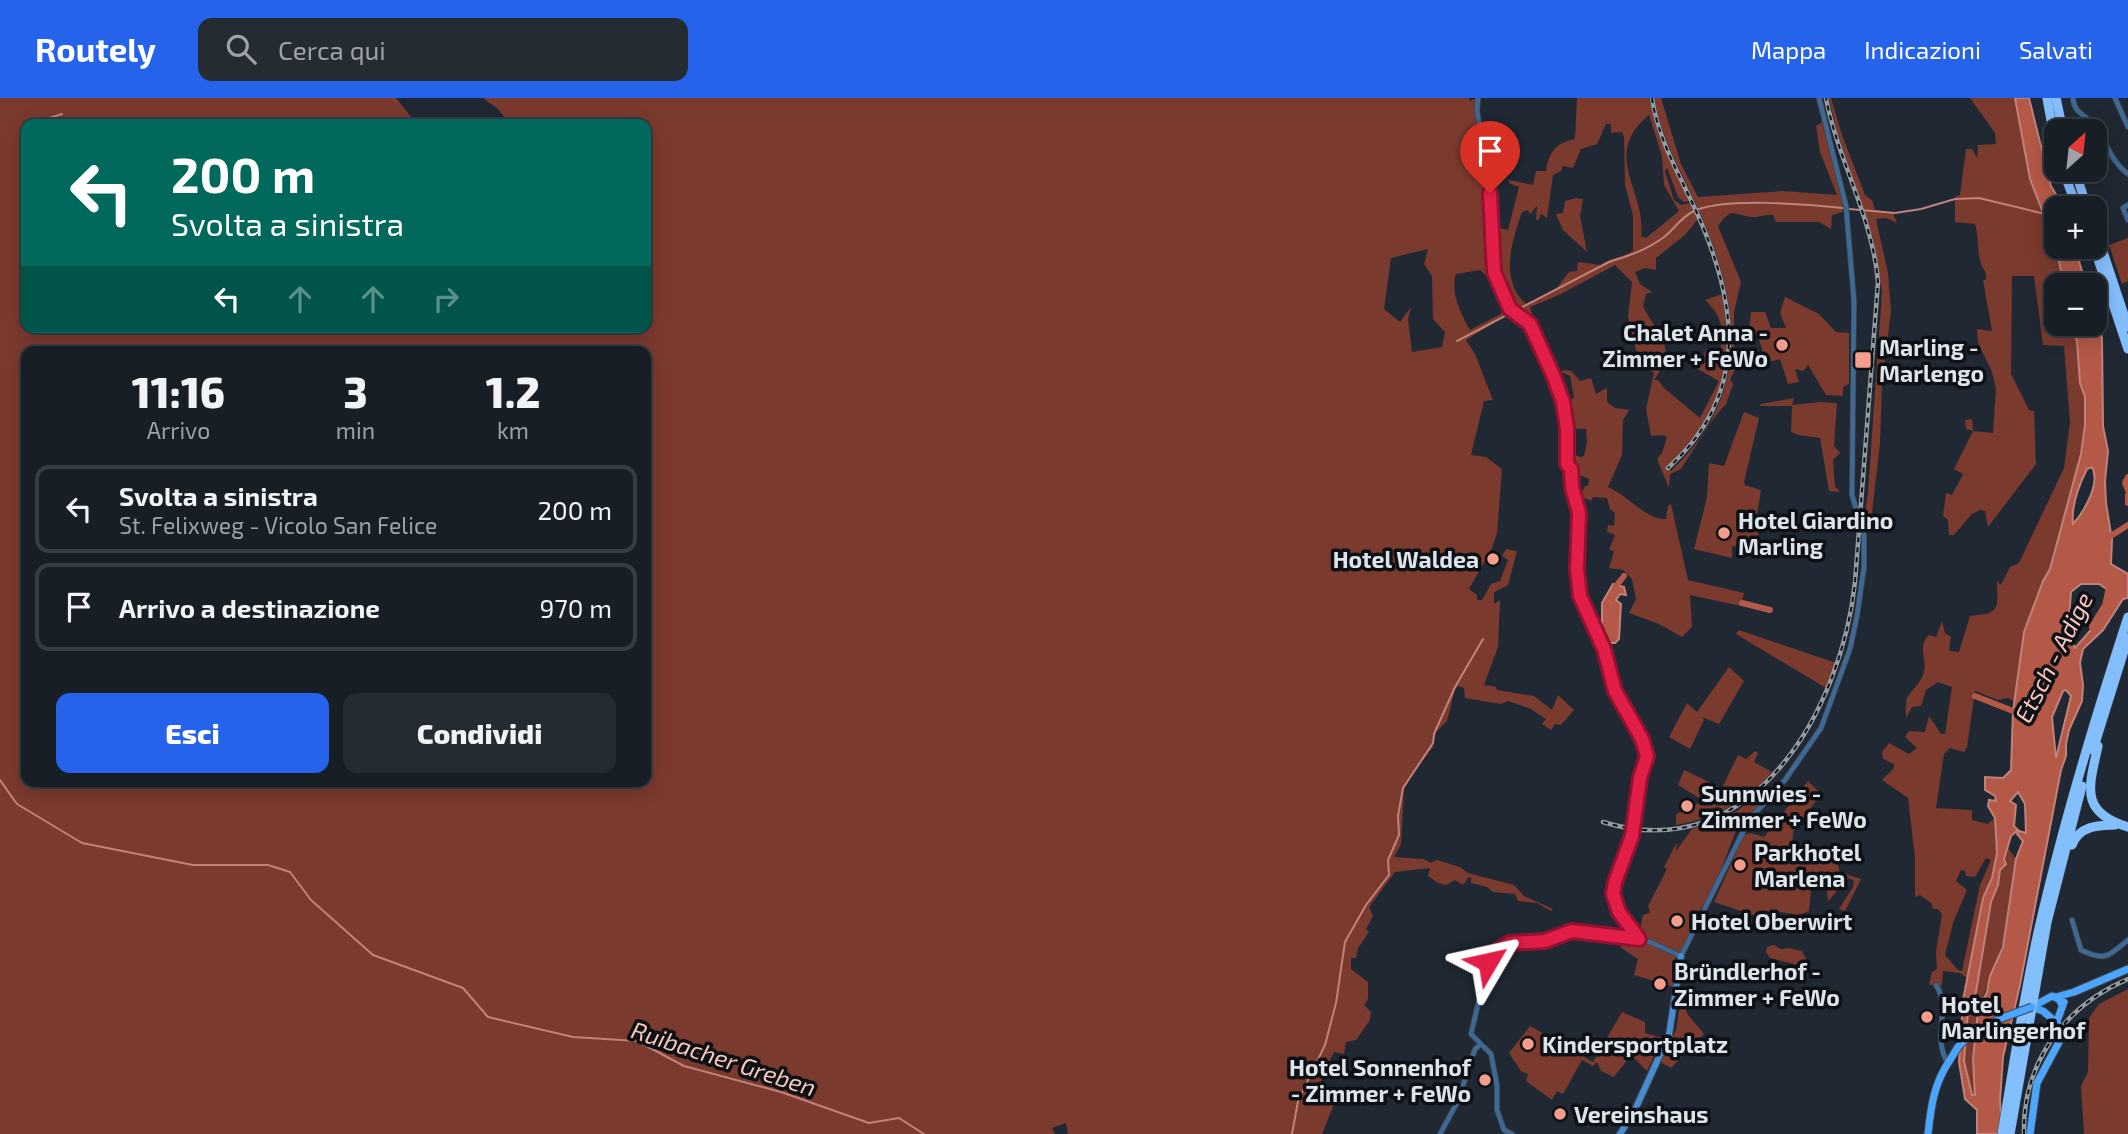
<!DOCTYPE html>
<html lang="it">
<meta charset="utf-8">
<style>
body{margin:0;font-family:"Exo 2",sans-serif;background:#242b32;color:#f1f3f6;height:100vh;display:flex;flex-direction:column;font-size:26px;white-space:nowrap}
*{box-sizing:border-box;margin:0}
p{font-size:23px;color:#9ea2a7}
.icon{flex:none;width:38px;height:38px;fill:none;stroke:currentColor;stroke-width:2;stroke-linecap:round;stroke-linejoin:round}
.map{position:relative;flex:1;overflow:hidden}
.side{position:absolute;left:21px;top:248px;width:630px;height:441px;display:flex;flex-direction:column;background:#171e26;border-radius:14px;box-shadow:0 4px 18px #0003,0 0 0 2px #363c43}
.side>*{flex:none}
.guide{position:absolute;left:21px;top:21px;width:630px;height:214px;border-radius:14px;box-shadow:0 4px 18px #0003,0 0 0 2px #363c43;background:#00695c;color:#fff;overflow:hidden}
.needle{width:46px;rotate:27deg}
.tools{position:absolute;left:2044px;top:21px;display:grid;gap:14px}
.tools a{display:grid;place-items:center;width:63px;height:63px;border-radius:14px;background:#171e26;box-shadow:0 4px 18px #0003,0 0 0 2px #363c43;font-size:35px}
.pin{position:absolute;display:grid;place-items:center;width:60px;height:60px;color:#fff;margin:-72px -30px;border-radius:50% 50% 50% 0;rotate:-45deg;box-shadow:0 0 7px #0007}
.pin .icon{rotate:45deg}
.me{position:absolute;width:77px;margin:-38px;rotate:54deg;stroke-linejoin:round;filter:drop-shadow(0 0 5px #0008)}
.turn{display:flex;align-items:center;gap:24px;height:147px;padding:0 35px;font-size:32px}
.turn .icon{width:91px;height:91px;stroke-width:2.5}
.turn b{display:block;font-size:49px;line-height:60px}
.lanes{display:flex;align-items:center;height:66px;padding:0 35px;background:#0003;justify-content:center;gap:35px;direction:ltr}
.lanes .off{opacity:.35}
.eta{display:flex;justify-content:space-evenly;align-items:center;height:119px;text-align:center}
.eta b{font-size:42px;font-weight:800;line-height:49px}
.action{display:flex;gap:14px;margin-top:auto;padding:14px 35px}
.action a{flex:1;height:80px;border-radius:14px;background:#2563eb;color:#fff;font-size:28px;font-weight:800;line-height:80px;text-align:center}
.action a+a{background:#242b32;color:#f1f3f6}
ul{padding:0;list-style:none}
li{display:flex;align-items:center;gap:21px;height:88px;margin:0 14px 10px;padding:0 21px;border:4px solid #363c43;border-radius:14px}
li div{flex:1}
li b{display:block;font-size:26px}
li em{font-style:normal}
header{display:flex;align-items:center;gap:42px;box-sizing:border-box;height:98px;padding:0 35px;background:#2563eb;color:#fff}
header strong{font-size:33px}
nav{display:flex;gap:38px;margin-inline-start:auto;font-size:24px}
.search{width:490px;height:63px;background:#242b32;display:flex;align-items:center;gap:18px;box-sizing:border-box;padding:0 24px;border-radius:14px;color:#9ea2a7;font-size:26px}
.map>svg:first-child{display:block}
</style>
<header>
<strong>Routely</strong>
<div class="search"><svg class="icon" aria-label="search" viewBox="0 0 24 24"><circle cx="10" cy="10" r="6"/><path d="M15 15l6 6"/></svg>Cerca qui</div>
<nav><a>Mappa</a><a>Indicazioni</a><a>Salvati</a></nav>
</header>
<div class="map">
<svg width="2128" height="1036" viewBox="0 0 2128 1036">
<rect width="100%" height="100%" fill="#1f2833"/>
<!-- green -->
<g fill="#7b3a2e" fill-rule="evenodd">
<path d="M0,0H396L417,26H26V229H646V26H510L498,11L483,0H1469L1470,3L1477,0L1481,62L1475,64L1487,96L1490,171L1493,173L1500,130L1508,132L1519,89L1509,85V82L1533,87L1536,73H1546C1549,54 1556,45 1575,41L1577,0H1649L1659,38L1689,103L1684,104L1678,99L1667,70L1665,73L1674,102L1681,107L1690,105L1698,121L1685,137L1656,160V172L1645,170L1635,174L1640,186L1652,194L1646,196L1643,208C1656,236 1680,248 1654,282H1658L1664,290L1700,320L1719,283L1696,270L1700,267L1706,251L1714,253L1712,264L1719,265C1722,238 1727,222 1705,202L1722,196C1734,270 1723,315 1667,368L1671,373C1755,294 1740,201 1695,104C1679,70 1661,38 1654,0H1661L1681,66L1698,99L1783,93L1837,97L1820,54L1816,28L1822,24L1841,97L1843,114L1832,117L1831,131L1819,124H1776L1773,117C1765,116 1759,120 1751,119C1731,116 1732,109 1718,128L1741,184L1734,214V258L1737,268L1730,281L1733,286L1726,306L1713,321L1681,371L1670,376L1669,390L1657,361L1662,355L1667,339L1663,337L1651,338L1646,311L1654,275L1639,264L1628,219L1632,184L1615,167L1559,197L1530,209L1532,215L1528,228L1512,214L1466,242L1475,256L1493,302L1484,303L1471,357L1486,359L1502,371L1497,435L1492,450L1469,491L1477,497V502H1482L1491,486L1500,483L1508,462L1502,458L1506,451L1517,453L1508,487L1494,494V506L1500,502L1498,549L1484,587L1496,589L1497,592L1534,598L1552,612L1558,597L1574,612L1561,627L1555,626L1551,632L1542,626L1546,621L1531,611L1508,603L1501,606L1465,600L1464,590L1459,588L1455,591L1447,623L1436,634L1433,649L1408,682L1404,692L1401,746L1394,759L1424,761L1431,765L1437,762L1460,769L1468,775L1514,787L1524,798L1553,811L1551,813L1537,805L1518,803L1515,796L1493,794L1487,789L1471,785V780L1469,779L1463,787L1455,782L1446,787L1438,785L1428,778L1430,770L1395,774L1369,809L1373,818L1366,831L1369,834L1358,850L1356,860H1351V871L1368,884V901L1364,907L1371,914L1370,922L1356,942L1346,944L1344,956L1334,954L1323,976L1320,991L1335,1004L1322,1036H1068L1066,1025L1052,1030L1055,1036H0ZM1649,17L1662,58L1664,87L1679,113L1646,140L1641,138C1647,93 1600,57 1649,17ZM1606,26H1611V35L1622,34L1624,39L1625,86L1633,118V153C1622,160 1611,159 1601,167L1578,164L1577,173L1569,174L1556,191L1526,206C1499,182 1512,143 1522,114L1528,112L1530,116L1537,108L1536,121L1538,123L1541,116L1547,120L1553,77L1561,73L1563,68L1573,70L1581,51L1597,46ZM1428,151L1424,166L1432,178L1433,221L1445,234L1442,249L1412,254L1408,221L1411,209L1400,224L1384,211L1391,160ZM1480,172L1488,179L1495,195L1500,191L1509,210L1502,211L1501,216L1470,232C1461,216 1450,195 1456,176ZM26,254H646V684H26Z"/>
<polygon points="1829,0 1831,0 1842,37 1865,97 1872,102 1875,112 1893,115 1897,125 1886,120 1876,121 1888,175 1891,213 1882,287 1880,345 1870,432 1863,431 1868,394 1882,194 1873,140 1837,34"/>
<path d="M1970,0H2015L2043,115L2062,170L2064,187H2056V226H2072L2077,244L2080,285L2085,299V327L2081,356L2050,471L2042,483L2024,534L2015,604L2008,600L1998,602L1975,593L1967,649L1964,654L1950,650L1944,656L1936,710L1972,712V722L1988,726L1995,719L1997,755L1992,780L1983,800L1968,881L1960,875L1943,873L1942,887L1939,891L1936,887H1929L1932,874L1937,871L1936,854L1942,816L1938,811H1933L1931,805L1920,797L1915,799V760L1908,700L1882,682L1894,670V666L1883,661L1882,654L1889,645L1909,656L1917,650L1905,639L1909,633L1925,634L1929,618L1941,636H1945L1952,589L1938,584L1926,592L1921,608L1912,609L1906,620C1906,614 1905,603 1908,598C1914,590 1921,584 1924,574C1927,560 1917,549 1929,537L1936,539L1942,523L1945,535L1951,539L1949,553L1959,554L1970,518C2002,515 1997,511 1997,483L2001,487L2010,469L2019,465L2064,370L2070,324L2064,248L2043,247L2034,178H2012L2011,276L2029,312L2034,313L2036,366L1988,429L1985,413L1980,412L1972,416L1954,437H1949L1948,422L1943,418L1946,395L1952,397L1963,376L1954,371L1973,333L1966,331L1965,322L1972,321L1973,333L1993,335L1996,291L1992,274L1978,245L1977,231L1992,233L1983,182H1986C1987,174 1984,173 1981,166C1977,154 1979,139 1975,126L1955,124V99L1960,97L1966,51H1972L1977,60L1978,47L1996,46L1995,35ZM1986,760L1991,762L1980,787L1962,873L1958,872L1945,857L1953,825L1967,792L1956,783L1961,772L1965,773L1966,778L1975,779Z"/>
<polygon points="1576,100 1583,101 1580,118 1587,154 1563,132 1556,116 1563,115 1565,103"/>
<polygon points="2128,140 2128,183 2122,186 2109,147"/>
<polygon points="1785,199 1819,216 1836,234 1849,235 1849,286 1843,289 1843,298 1826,297 1808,267 1803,273 1795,271 1799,284 1788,286 1780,261 1766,265 1759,241 1749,231 1751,214 1765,214 1771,230 1786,230 1780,215"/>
<path d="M1564,272L1571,273L1580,283L1591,280L1596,296L1607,290V304L1615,310L1629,312L1623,322L1622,357L1608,389C1629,398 1646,422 1666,421L1668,408L1671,406L1688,482L1744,495L1741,508L1690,497L1692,529L1682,539L1659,526L1629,515L1636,501L1632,481L1623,472L1609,470L1614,453L1609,452L1615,437L1607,434L1608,427L1614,428L1615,415L1610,411L1607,400L1593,399L1591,403L1580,398L1585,388H1588L1589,381L1577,376L1580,369L1571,366L1573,356L1580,359L1584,358L1587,344L1586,331L1567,330L1563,305L1574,300L1570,278L1561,274Z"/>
<polygon points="1794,300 1792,307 1821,304 1837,305 1834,348 1840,355 1833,362 1835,388 1840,394 1829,393 1820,340 1798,337 1791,334 1792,308 1760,308 1761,306"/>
<polygon points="1744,314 1759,320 1744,384 1745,387 1761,392 1757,417 1759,450 1732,448 1732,460 1694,451 1707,399 1709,365 1724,368"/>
<polygon points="1739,532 1836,565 1826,590 1736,536"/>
<polygon points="1729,569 1744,583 1719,626 1702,619 1704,622 1690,651 1669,639 1687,605 1697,614"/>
<path d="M1755,653L1758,655L1754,664L1772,674C1748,703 1713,721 1676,727V716L1683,713L1690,716L1697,705L1702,708L1704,703L1678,687L1684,672L1722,690L1738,657L1746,661Z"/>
<polygon points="1808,683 1821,696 1793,734 1792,756 1835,756 1840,774 1861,781 1845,813 1839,811 1853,789 1854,783 1849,780 1828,803 1826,784 1818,780 1811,792 1809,813 1799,817 1770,812 1768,822 1714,804 1744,737 1750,735 1764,739"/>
<polygon points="1767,690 1770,694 1740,731 1737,730 1712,795 1699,813 1682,853 1675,861 1674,889 1634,877 1638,861 1620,849 1639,836 1643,817 1650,815 1648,808 1667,771 1664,769 1677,744 1676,753 1692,731 1737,713"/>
<polygon points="2008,750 2016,761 2007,815 2007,833 1978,913 1973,961 1975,997 1972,997 1964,963 1968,913 1976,894 1987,820"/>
<polygon points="1774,847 1781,851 1789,850 1802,853 1810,869 1807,878 1794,866 1770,860 1766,854 1767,849"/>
<polygon points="2128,891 2128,1036 2084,1036 2081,988 2088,974 2089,920 2099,906"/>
<polygon points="1680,906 1684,907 1688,917 1704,936 1671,970 1660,964 1676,932"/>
<polygon points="1622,914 1645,924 1645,935 1663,940 1647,973 1631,957 1614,979 1601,973 1597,964 1593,968 1582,962 1563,996 1557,993 1552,1002 1526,983 1528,976 1521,973 1509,955 1530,928 1593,964"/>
</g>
<!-- water -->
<g fill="#b45948" stroke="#c08279" stroke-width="2" fill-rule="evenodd">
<polygon points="2015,0 2029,0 2051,88 2060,103 2061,110 2056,110 2056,148 2030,81"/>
<polygon points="2056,149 2075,149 2086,187 2064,187"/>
<path d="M2095,210L2102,240L2103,328L2108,353L2105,383L2106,405L2112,442L2111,466L2128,476V500L2123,501L2103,532L2083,551L2080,565L2083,587L2082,603L2069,632L2066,646V658L2061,672L2020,887L2003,959L2000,1003L2003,1036H1977V1012L1965,1001L1959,964L1963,902L1983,800L1992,780L1997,755L1995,720L1988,708L1989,702L1996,703L1995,698L1985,692V679L2003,680L2011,672L2013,613L2024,534L2043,483L2050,471L2081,356L2085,327V299L2080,285L2077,244L2072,226H2095ZM2092,369C2101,385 2084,414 2073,426C2071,408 2079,387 2087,371ZM2081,486H2099L2108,492L2110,504L2097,525L2075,550L2068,535L2071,494ZM2066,592L2071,598L2056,660L2052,619L2063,593ZM2018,694L2025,706L2026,735L2019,733L2017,736L2023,743L2016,761L2003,849L1990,878L1987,894L1978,913L1973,961L1975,997H1972L1964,963L1968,913L1976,894L1991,804L1998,787L2000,772L2006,766L2004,761L2011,738L2018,732L2014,728L2016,707L2010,703Z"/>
<polygon points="1613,486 1624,489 1626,497 1620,496 1616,502 1621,506 1619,541 1615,545 1605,545 1602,541 1602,505"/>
</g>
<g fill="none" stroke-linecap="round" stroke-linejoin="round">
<!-- stream -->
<g stroke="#c08279" stroke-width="2">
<polyline points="46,21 62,16"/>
<polyline points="1849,111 1895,115 1921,111 1955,101 1979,100 2045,116"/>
<path d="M1457,243L1609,164C1628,158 1647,152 1664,139C1673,132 1681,120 1692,114C1720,99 1809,106 1843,110"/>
<polyline points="0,682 17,706 82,745 193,767 268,767 290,774 311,802 373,857 463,890 488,919 573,939 637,943 684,968 781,994 869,1025 899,1020 924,1036"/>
<polyline points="1292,1036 1298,1003 1325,947 1336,905 1345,844 1366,807 1389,777 1388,762 1399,737 1398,718 1403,690 1433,645 1434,636 1455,589 1483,541"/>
</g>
<!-- canal -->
<g stroke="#b45948" stroke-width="6">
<polyline points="2128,379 2125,385 2128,392"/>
<polyline points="2128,397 2128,405"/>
<polyline points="2106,441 2128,427"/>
<polyline points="1616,488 1624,478"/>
<polyline points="1742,505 1770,512"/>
<polyline points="1975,598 2013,613"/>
</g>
<!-- river -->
<polyline stroke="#b45948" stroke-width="10" points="2094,529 2107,508 2111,489"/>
<!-- street casing -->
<g stroke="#3d4650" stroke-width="6">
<g id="street">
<polyline points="1478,0 1477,12 1490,95 1494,174 1510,211 1530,226 1563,304 1567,330 1567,366 1571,371 1571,389 1579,415 1577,471 1580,498 1604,551 1615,593 1646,653 1647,663 1640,680 1635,723"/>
<path d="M2073,0C2074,17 2088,17 2096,29C2107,46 2111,63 2128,76"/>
<polyline points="2115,0 2128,29"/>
<polyline points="2128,107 2123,110 2128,122"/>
<path d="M1632,738C1625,762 1606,788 1619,813C1624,824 1634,831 1639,841"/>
<path d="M2072,822L2081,852C2106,864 2108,858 2128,842"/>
<path d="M1936,887C1952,911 1931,939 1948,965"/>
<polyline points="1440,1036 1458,1003 1475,951 1480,947"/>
<polyline points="1512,1036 1504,1032 1497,1012 1497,987 1491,956 1471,936 1488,864 1494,855 1509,845 1545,843 1578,832 1604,839 1650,844 1681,858 1749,722 1785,682 1821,630 1850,551 1857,518 1864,469 1864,437 1852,397 1854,203 1846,108 1819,0"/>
</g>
</g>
<!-- secondary casing -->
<g stroke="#3d4650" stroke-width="8">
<polyline id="secondary" points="1620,1036 1634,1014 1669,937 1681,858"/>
</g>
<!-- primary casing -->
<g stroke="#3d4650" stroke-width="9">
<g id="primary">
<polyline points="2056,899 2074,894 2128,871"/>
<polyline points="2032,909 2052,898 2059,901 2062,907"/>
<polyline points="2032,909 2043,913 2057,925"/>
<polyline points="2057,923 2064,904"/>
<path d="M1928,1036C1931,1008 1934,985 1950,962C1956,953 1957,947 1967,941"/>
<polyline points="2030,1036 2037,985 2059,944 2060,933"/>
</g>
</g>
<!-- highway casing -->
<g stroke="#3d4650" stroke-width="10">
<g id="highway">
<polyline points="2047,0 2056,50"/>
<polyline points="2056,0 2063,33"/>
<polyline points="2063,72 2077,110"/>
<polyline points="2075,72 2087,110"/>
<polyline points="2095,130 2128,229"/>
<polyline points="2094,149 2128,251"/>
<path d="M2098,648C2089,689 2079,714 2128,729"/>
<polyline points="2093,652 2128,540"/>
<path d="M2072,747C2079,728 2098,727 2115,727"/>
<path d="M2002,1036C2014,966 2024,895 2040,826C2064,722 2095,620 2128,519"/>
<polyline points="2010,1036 2047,824 2082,688"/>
</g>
</g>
<!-- street -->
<use href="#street" stroke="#3f6892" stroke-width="4.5"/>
<!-- secondary -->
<use href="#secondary" stroke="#488bcf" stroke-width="6"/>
<!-- primary -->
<use href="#primary" stroke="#4da6fe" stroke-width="7"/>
<!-- highway -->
<use href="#highway" stroke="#84bffd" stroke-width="9"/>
<!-- rail casing -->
<g stroke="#939ba3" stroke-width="4.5">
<g id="rail">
<path d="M1652,0C1658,42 1680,77 1697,115C1738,207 1750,296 1668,370"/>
<path d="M1603,724C1754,771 1842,609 1855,484L1878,184C1873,120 1838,63 1826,0"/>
<path d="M2024,1036C2022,966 2064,908 2128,881"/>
</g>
</g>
<!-- rail -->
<use href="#rail" stroke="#0d1115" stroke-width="2" stroke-dasharray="5" stroke-linecap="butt"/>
<!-- street-bridge casing -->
<g stroke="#3d4650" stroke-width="6" stroke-linecap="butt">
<polyline id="street-bridge" points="1632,738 1635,723"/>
</g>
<!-- primary-bridge casing -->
<g stroke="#3d4650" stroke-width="9" stroke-linecap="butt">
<g id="primary-bridge">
<polyline points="2058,927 2060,933"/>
<polyline points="1967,941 1999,921 2032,909"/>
</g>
</g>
<!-- street-bridge -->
<use href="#street-bridge" stroke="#3f6892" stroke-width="4.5"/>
<!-- primary-bridge -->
<use href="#primary-bridge" stroke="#4da6fe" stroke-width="7"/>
</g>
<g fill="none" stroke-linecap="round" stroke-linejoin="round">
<!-- route casing -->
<g stroke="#92132f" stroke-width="18">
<polyline id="route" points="1488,864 1494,855 1509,845 1545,843 1572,833 1639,841 1619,814 1613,796 1615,784 1632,738 1640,680 1647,658 1642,641 1615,593 1604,551 1580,498 1577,471 1579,415 1572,389 1571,371 1567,366 1567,330 1563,304 1553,277 1530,226 1510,211 1494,174 1490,95"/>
</g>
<!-- route -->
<use href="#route" stroke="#e11d48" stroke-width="12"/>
</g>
<!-- markers -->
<g fill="#f49d8c" stroke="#0d1115" stroke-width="2.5">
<circle cx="1782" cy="247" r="7"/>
<rect x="1854" y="253" width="18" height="18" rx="3.5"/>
<circle cx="1724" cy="435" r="7"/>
<circle cx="1493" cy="461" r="7"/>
<circle cx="1687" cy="708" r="7"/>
<circle cx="1740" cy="767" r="7"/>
<circle cx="1677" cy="823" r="7"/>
<circle cx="1660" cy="886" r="7"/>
<circle cx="1927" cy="919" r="7"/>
<circle cx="1528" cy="946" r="7"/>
<circle cx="1485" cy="982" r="7"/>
<circle cx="1560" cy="1016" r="7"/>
</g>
<g text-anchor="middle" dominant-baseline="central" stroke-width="7" stroke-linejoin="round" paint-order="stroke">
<!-- poi labels -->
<g font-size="23" font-weight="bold" fill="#dde3ea" stroke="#0d1115" text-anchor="start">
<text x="1768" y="234" text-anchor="end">Chalet Anna -<tspan x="1768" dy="26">Zimmer + FeWo</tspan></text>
<text x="1879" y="249">Marling -<tspan x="1879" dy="26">Marlengo</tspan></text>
<text x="1738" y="422">Hotel Giardino<tspan x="1738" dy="26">Marling</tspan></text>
<text x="1479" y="461" text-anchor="end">Hotel Waldea</text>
<text x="1701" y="695">Sunnwies -<tspan x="1701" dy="26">Zimmer + FeWo</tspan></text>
<text x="1754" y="754">Parkhotel<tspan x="1754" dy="26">Marlena</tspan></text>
<text x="1691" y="823">Hotel Oberwirt</text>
<text x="1674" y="873">Bründlerhof -<tspan x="1674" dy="26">Zimmer + FeWo</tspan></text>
<text x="1941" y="906">Hotel<tspan x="1941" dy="26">Marlingerhof</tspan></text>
<text x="1542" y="946">Kindersportplatz</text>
<text x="1471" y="969" text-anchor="end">Hotel Sonnenhof<tspan x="1471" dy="26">- Zimmer + FeWo</tspan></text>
<text x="1574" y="1016">Vereinshaus</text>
</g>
<!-- water labels -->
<g font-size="24" font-style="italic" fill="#f9c6bb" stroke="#0d1115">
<text transform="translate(2053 559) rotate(-63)">Etsch - Adige</text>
<text transform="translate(724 960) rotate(18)">Ruibacher Greben</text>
</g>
</g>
</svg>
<div class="tools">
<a><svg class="needle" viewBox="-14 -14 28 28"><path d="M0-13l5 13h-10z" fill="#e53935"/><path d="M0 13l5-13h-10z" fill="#9ea2a7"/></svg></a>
<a>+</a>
<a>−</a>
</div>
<div class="pin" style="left:1490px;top:95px;background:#d93025"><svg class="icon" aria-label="arrive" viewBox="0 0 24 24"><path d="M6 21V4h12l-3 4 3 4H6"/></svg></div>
<svg class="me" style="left:1488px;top:864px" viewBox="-20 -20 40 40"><path d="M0-17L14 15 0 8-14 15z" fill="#e11d48" stroke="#fff" stroke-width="4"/></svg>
<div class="guide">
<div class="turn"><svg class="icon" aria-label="left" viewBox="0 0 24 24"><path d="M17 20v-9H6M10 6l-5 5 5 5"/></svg><div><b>200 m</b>Svolta a sinistra</div></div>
<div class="lanes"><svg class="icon" aria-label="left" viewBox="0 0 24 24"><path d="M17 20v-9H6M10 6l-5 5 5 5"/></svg><svg class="icon off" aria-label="ahead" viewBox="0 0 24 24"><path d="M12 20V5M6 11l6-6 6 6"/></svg><svg class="icon off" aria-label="ahead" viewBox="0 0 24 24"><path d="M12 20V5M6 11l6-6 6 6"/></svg><svg class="icon off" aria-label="right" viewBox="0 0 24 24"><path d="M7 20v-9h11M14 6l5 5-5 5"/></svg></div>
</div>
<section class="side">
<div class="eta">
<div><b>11:16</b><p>Arrivo</p></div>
<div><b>3</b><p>min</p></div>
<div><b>1.2</b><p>km</p></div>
</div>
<ul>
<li><svg class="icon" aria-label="left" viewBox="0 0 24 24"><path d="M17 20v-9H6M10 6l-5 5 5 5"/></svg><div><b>Svolta a sinistra</b><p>St. Felixweg - Vicolo San Felice</p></div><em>200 m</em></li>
<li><svg class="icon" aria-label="arrive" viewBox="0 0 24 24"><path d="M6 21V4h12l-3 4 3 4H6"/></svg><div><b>Arrivo a destinazione</b></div><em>970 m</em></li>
</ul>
<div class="action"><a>Esci</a><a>Condividi</a></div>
</section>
</div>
